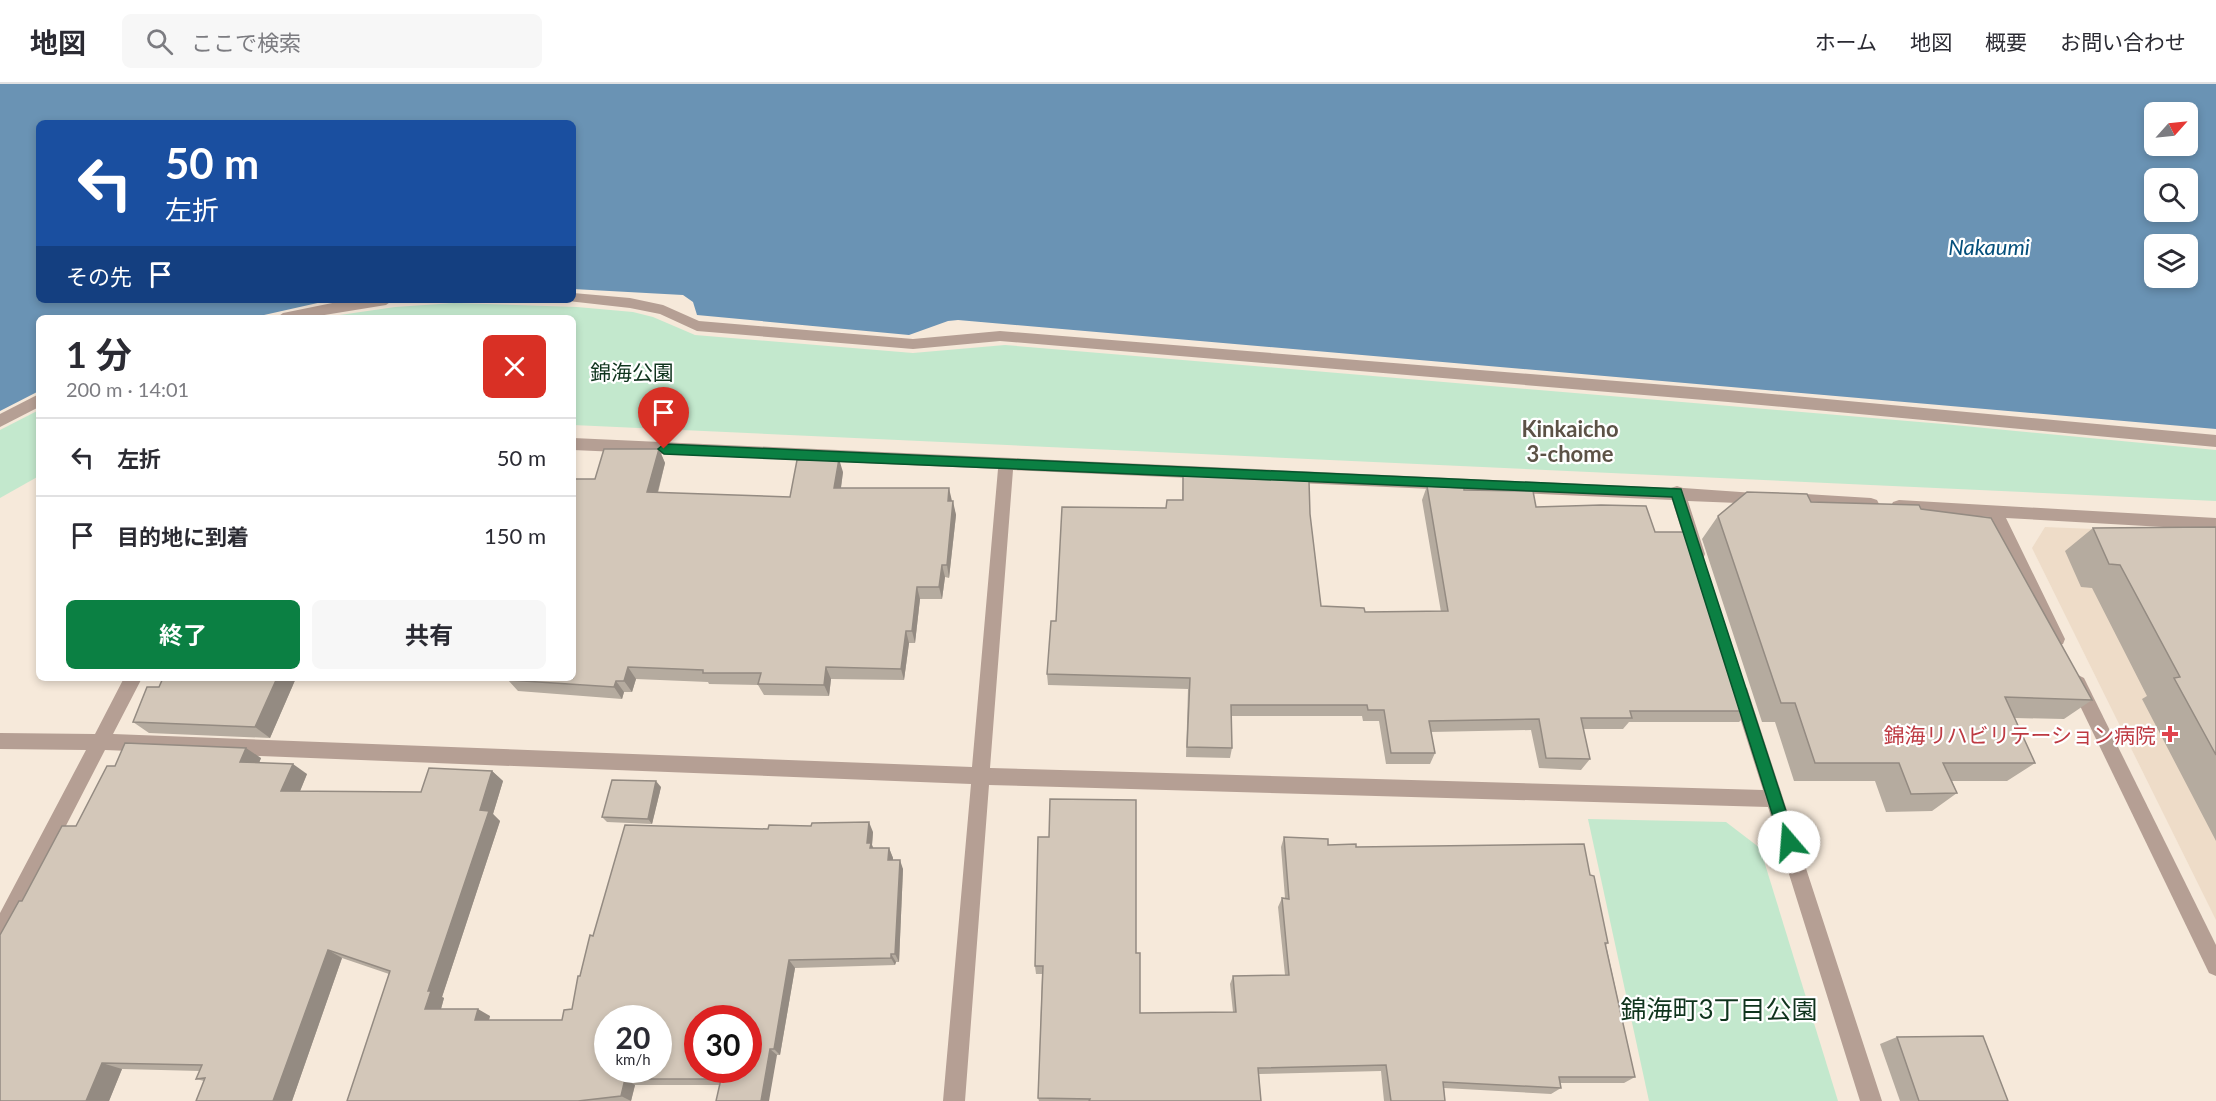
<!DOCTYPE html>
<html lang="ja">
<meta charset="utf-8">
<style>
body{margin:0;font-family:Lato,"Noto Sans JP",sans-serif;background:#f7f7f7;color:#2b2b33;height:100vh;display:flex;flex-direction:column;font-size:22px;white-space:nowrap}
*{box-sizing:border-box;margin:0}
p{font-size:20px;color:#7c7c81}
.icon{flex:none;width:33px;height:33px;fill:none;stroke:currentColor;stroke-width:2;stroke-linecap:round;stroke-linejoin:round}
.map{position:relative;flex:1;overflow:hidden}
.details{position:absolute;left:36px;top:231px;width:540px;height:366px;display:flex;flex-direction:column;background:#fff;border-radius:9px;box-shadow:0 3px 9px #0003}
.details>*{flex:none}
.top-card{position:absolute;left:36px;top:36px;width:540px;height:183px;border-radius:9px;box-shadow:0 3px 9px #0003;background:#1a4fa0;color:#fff;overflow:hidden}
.needle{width:39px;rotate:63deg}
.tools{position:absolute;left:2144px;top:18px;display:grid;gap:12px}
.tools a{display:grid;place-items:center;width:54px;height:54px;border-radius:9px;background:#fff;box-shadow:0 3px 9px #0003;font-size:30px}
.speed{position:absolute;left:594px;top:921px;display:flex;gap:12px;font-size:30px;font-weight:700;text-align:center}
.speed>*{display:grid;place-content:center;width:78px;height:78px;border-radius:50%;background:#fff;box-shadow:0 3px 9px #0003;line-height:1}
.speed small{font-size:15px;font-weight:400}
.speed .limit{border:9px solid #d22;background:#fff;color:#111}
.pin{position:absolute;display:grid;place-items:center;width:51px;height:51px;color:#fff;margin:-62px -26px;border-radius:50% 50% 50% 0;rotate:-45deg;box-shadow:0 0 6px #0007}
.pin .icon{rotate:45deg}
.me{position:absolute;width:66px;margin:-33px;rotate:342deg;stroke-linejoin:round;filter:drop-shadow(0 0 4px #0008)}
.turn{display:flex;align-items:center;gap:21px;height:126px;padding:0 30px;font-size:27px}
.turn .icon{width:78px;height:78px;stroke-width:2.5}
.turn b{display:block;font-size:42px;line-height:51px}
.then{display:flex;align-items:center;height:57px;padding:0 30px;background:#0003;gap:12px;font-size:22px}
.round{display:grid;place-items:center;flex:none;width:63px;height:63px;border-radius:9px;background:#f7f7f7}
.overview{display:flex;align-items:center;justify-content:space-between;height:102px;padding:0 30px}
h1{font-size:36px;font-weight:700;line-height:45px}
.primary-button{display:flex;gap:12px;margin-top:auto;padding:12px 30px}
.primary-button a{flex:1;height:69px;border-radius:9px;background:#0b8043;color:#fff;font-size:24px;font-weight:700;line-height:69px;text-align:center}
.primary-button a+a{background:#f7f7f7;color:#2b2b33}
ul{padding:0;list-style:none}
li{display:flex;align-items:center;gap:18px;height:78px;padding:0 30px;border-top:2px solid #e1e1e2}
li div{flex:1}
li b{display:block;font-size:22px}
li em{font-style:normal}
header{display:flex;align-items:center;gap:36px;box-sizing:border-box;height:84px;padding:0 30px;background:#fff;border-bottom:2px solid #e1e1e2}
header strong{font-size:28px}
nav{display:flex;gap:33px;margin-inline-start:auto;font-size:21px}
.search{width:420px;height:54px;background:#f7f7f7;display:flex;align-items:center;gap:15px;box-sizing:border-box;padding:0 21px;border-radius:9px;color:#7c7c81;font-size:22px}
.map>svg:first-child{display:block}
</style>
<header>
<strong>地図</strong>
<div class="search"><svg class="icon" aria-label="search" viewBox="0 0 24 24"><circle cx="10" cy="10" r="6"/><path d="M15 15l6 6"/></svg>ここで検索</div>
<nav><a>ホーム</a><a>地図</a><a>概要</a><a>お問い合わせ</a></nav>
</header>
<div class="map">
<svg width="2216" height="1017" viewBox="0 0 2216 1017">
<rect width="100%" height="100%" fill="#f6e9da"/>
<!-- built -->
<polygon fill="#eedcc8" points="2045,443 2216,450 2216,836 2032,464"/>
<!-- green -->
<g fill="#c3e8cd">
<polygon points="454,219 577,223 633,228 653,233 695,251 913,269 1005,261 1943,340 2216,366 2216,417 573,341 573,234 319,234 395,223"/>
<polygon points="39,326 39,392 0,414 0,346"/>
<polygon points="1588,735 1726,738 1760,764 1838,1017 1649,1017"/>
</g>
<!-- water -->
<path fill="#6a93b4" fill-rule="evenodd" d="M0,0H2216V345L958,236L948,237L909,251L697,231L693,218L683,211L573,205V39H39V216H331L251,234H39V307L0,327ZM2154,28H2187V62H2154ZM2154,94H2187V128H2154ZM2154,160H2187V194H2154Z"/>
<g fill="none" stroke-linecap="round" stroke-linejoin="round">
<!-- service -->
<g fill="#b59f94" fill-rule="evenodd">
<polygon points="573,209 630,214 663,221 699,237 913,255 1000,247 1728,306 2216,351 2216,363 1728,318 1000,257 913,265 697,247 660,230 630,224 568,217 573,216"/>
<polygon points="347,216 393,216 386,221 306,234 276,234 283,229"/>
<polygon points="39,310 39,323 0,343 0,330"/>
</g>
<!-- minor -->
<g fill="#b59f94" fill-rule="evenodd">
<polygon points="573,354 1671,404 1677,402 1683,404 1769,410 1771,414 1769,418 1763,420 1688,417 1705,470 1703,475 1697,477 1691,475 1689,470 1672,416 1013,386 990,684 1763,706 1732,609 1735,604 1741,601 1747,604 1882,1017 1860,1017 1768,723 989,701 965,1017 943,1017 971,700 105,666 7,856 0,859 0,829 86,666 0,665 0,649 95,650 124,594 142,594 113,650 972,683 998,385 573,366"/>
<polygon points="1789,409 1871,414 1877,416 1879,420 1877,424 1871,426 1789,421 1783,419 1781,415 1783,411"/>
<polygon points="1899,416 2216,434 2216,446 2006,434 2065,555 2063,560 2057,562 2051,560 1990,433 1899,428 1893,426 1891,422 1893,418"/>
<polygon points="2078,591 2084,594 2216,861 2216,892 2209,889 2069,599 2072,594"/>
</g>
</g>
<!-- wall -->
<g fill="#b5ab9f">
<polygon points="659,365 665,379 658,409 790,413 843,388 841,404 952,417 956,431 949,494 945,493 942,515 920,515 915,559 909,559 904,596 831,595 829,612 764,611 758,601 709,600 708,598 636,595 632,608 624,608 622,615 518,607 508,596 595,395"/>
<polygon points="1183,391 1310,430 1321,522 1365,528 1441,528 1422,416 1427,402 1464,406 1536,423 1655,448 1750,627 1739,638 1629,638 1623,645 1583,645 1590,675 1581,686 1539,684 1531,646 1431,648 1435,669 1430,680 1386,680 1379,637 1363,637 1362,632 1231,632 1232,664 1230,674 1186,673 1188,605 1048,601 1047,590 1056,537 1166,424 1182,416"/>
<polygon points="1811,418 1921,425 2092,616 2064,635 2015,634 2035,679 2007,697 1952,697 1957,709 1932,727 1886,728 1875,697 1794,697 1775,638 1762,638 1702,455 1718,432"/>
<polygon points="2216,443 2216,757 2142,615 2147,612 2092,504 2081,503 2065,467 2093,444"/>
<polygon points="163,594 296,594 270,654 149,649 133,638 159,603"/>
<polygon points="261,674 259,679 307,690 300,707 421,708 492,687 503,697 493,730 500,737 442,913 444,914 441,925 490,932 489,936 562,936 572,925 580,892 593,852 873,748 872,761 873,764 889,764 893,774 893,776 903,785 899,878 896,878 895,881 795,884 780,971 777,971 719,1001 635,1001 631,1017 347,1017 389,890 342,874 292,1017 196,1017 204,997 196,995 200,987 122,985 109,1017 22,817 76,742"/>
<polygon points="661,703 652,740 607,738 602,733"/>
<polygon points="1284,753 1328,761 1356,763 1590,791 1608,859 1606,861 1635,993 1624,999 1560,999 1561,1004 1551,1010 1444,1004 1445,1017 1384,1017 1381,987 1259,990 1261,1017 1039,1017 1038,1014 1042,890 1036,890 1035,882 1136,869 1140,929 1233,928 1230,900 1233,892 1285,891 1278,823 1282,814 1285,814 1281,763"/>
<polygon points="1897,953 2008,1017 1900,1017 1880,960"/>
</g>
<!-- shaded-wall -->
<g fill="#948b82">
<polygon points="659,365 665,379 654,422 647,408"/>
<polygon points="839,375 843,388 839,417 834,404"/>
<polygon points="949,404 952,417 948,417"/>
<polygon points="953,417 956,431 949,494 947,481"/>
<polygon points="942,481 945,493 942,515 939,503"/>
<polygon points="917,503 920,515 915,559 912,547"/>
<polygon points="906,547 909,559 904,596 901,585"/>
<polygon points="628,583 636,595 632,608 624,597"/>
<polygon points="826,583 831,595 829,612 824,601"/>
<polygon points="277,594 296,594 270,654 255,643"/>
<polygon points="616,597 624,608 622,615 614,603"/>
<polygon points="246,664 261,674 255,689 240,678"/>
<polygon points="293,680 307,690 296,717 281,707"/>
<polygon points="492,687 503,697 493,730 500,737 442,913 444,914 439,932 425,925 428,907 480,726"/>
<polygon points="656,697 661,703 652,740 648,735"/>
<polygon points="869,738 873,748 872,761 875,768 867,759"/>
<polygon points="889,764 893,774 892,786 888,776"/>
<polygon points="900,776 903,785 899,878 895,870"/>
<polygon points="328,866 342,874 292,1017 273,1017"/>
<polygon points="891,870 896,878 895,881 891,874"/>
<polygon points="789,876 795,884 780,971 774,965"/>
<polygon points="478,925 490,932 487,943 475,936"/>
<polygon points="770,965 777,971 769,1017 761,1017"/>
<polygon points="102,979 122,985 109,1017 86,1017"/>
<polygon points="625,995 635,1001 631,1017 621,1012"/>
</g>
<!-- building -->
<g fill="#d3c7b9" stroke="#948b82" stroke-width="1.5" fill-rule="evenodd">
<polygon points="604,365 659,365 647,408 790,413 797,376 839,375 834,404 949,404 948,417 953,417 947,481 942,481 939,503 917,503 912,547 906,547 901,585 826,583 824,601 758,600 761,589 703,589 703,586 628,583 624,597 616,597 614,603 508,596 508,594 573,594 573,395 595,395"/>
<polygon points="1183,391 1309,397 1310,430 1321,522 1364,524 1365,528 1448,527 1427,402 1464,404 1464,406 1533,407 1536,423 1601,421 1646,422 1655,448 1692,448 1750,627 1630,627 1632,634 1581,634 1590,675 1546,674 1539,635 1429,637 1435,669 1391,669 1384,626 1368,626 1367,621 1231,621 1232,664 1187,663 1190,594 1047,590 1051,537 1056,537 1062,423 1166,424 1167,416 1183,416"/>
<polygon points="1747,408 1807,410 1811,418 1919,421 1921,425 1991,434 2092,616 2005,613 2035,679 1943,679 1957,709 1911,710 1899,679 1815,679 1795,619 1781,619 1718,432"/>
<polygon points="2216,443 2216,671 2174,594 2180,593 2120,481 2109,480 2093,444"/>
<polygon points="163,594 277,594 255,643 133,638 147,603 159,603"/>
<path d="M125,659L246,664L240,678L293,680L281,707L421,708L429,684L492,687L480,726L489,727L428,907H431L425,925H478L475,936H562L564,926L572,925L578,892H580L590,851L593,852L625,741L768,745L769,741L811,742L812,739L869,738L867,759H871L870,764H889L888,776H900L895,870H891V874L789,876L774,965H770L761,1017H716L721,995H625L621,1012L578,1017H347L390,887L328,866L273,1017H196L205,994L196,995L202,981L102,979L86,1017H0V851L19,817H22L62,742H76L107,682H115ZM608,934H658V986H608ZM698,934H748V986H698Z"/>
<polygon points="612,696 656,697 648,735 602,733"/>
<polygon points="1050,715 1136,716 1136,869 1140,869 1140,929 1236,928 1233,892 1289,891 1282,814 1289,815 1284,753 1328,755 1328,761 1356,760 1356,763 1584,760 1590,791 1594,792 1608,859 1605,859 1635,993 1559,993 1561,1004 1443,998 1445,1017 1391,1017 1386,981 1258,984 1261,1017 1089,1017 1090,1015 1038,1014 1043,882 1035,882 1038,753 1049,753"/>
<polygon points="1983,952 2008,1017 1919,1017 1897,953"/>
</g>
<!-- route -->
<polygon fill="#0b8043" stroke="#07532c" stroke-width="1.5" points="664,360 1681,405 1796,758 1794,763 1789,765 1783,763 1781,758 1672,413 664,370 658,365"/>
<!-- markers -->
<path fill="#e0444e" stroke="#fff" stroke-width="2" d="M2167 641h6v6h6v6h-6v6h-6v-6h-6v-6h6z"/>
<g text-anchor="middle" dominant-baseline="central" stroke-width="4.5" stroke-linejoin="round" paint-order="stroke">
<!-- park labels -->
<g font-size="21" fill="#0f341d" stroke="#fff">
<text x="632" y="287">錦海公園</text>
</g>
<!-- health labels -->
<g font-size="21" fill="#be3a42" stroke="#fff" text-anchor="end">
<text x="2156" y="650">錦海リハビリテーション病院</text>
</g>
<!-- water labels -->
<g font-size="22" font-style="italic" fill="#05507c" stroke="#fff">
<text x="1989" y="162">Nakaumi</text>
</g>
<!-- neighbourhood labels -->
<g font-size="22" font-weight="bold" fill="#5c5246" stroke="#fff">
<text x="1570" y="344">Kinkaicho<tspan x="1570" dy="25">3-chome</tspan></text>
</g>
<!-- near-park labels -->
<g font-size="26" fill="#0f341d" stroke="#fff">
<text x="1719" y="925">錦海町3丁目公園</text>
</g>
</g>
</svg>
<div class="tools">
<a><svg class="needle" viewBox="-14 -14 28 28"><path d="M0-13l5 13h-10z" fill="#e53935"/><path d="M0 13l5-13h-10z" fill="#7c7c81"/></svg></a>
<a><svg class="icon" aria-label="search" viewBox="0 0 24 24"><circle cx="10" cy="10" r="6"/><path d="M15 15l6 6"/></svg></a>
<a><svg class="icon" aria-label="layers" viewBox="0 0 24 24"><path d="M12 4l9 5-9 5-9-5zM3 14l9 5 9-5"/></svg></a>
</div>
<div class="speed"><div>20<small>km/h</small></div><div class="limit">30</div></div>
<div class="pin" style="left:664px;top:365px;background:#d93025"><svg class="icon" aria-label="arrive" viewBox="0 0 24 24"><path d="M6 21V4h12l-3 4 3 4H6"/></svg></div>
<svg class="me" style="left:1789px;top:758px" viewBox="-20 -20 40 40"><circle r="19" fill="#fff"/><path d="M0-13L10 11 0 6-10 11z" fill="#0b8043"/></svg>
<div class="top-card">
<div class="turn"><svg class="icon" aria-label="left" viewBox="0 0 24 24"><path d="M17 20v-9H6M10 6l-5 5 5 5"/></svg><div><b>50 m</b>左折</div></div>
<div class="then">その先<svg class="icon" aria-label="arrive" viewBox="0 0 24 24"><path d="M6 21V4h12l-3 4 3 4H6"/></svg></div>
</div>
<section class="details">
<div class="overview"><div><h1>1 分</h1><p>200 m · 14:01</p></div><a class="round" style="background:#d93025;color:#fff"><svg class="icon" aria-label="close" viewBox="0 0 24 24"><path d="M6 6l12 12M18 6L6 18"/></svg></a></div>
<ul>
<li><svg class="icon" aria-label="left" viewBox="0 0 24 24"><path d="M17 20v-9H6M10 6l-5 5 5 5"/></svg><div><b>左折</b></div><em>50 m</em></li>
<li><svg class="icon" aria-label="arrive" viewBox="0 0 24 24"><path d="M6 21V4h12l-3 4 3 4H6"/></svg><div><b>目的地に到着</b></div><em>150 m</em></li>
</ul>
<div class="primary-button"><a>終了</a><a>共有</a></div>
</section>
</div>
